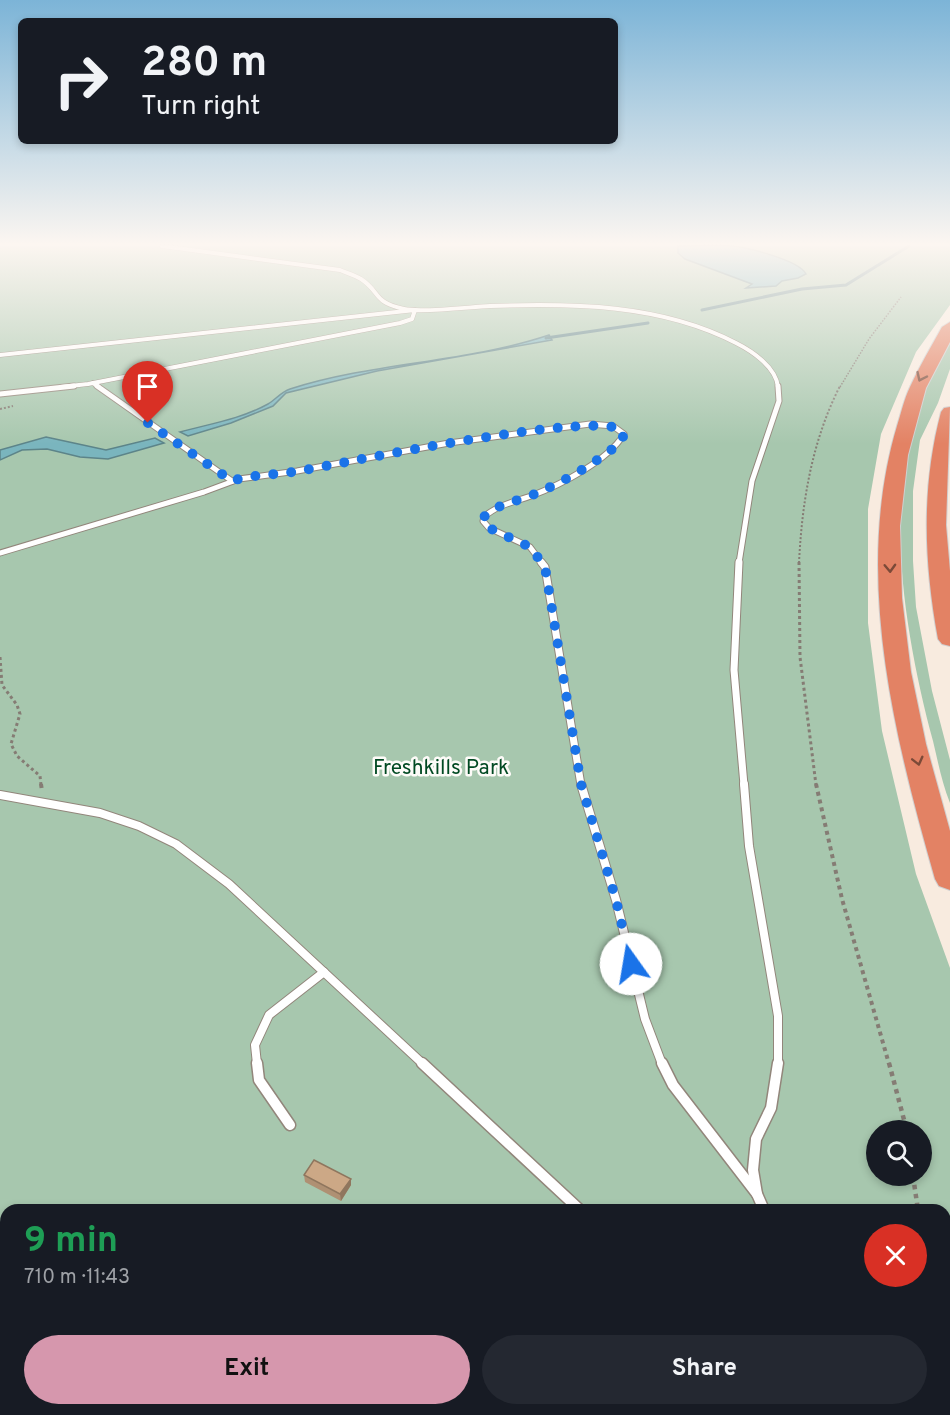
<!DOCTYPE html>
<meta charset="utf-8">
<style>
body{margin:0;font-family:Overpass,sans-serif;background:#242831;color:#f1f3f6;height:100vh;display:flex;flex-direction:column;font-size:22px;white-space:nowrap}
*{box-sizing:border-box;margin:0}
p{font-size:20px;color:#9ea1a6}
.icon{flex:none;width:33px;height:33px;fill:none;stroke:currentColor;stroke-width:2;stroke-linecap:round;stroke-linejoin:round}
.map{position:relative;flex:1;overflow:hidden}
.panel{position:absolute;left:0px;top:1204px;width:951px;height:212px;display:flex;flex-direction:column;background:#171b24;border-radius:18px 18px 0 0;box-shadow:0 3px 9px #0003}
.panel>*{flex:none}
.guide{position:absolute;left:18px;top:18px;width:600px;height:126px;border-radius:9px;box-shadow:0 3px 9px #0003;background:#171b24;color:#f1f3f6;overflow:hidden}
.tools{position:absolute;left:866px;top:1120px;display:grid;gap:12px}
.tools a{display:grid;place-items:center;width:66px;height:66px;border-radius:50%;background:#171b24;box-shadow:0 3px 9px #0003;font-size:30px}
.pin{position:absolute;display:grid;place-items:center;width:51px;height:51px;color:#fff;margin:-62px -26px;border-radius:50% 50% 50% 0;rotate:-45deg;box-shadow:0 0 6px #0007}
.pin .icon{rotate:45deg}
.me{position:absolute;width:66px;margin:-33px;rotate:347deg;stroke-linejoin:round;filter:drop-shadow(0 0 4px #0008)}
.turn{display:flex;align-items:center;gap:21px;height:126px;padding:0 24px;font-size:27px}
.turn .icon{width:78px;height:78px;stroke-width:2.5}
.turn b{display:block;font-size:42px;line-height:51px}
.round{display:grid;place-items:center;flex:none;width:63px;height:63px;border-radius:32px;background:#242831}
.head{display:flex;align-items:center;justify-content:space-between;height:102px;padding:0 24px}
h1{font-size:36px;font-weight:700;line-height:45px;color:#1e9e55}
.action{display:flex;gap:12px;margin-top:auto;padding:12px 24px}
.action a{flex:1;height:69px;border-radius:36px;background:#d697ad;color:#111;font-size:24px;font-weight:700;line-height:69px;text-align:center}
.action a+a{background:#242831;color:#f1f3f6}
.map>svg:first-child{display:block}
</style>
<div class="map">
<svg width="950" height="1415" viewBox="0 0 950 1415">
<rect width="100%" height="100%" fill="#f8ebdf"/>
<!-- green -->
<g fill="#a7c7ae" fill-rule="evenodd">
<path d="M0,246H950V305L916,352L881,434L868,509V623L882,731L916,874L950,968V1415H0ZM876,1131H921V1176H876ZM6,1210H945V1410H6Z"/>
<path d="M950,342V369L938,403L920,440L913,491V561L916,607L932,691L950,760V803C942,783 938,762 933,741C907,644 884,514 915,416C923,390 937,365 950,342Z"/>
</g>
<!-- water -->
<g fill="#7ab5be" stroke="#5c8489" stroke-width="1.5">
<path d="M678,246C696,246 714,245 731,246C746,247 799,260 806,274L798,278L782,281L776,286L746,288L752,284L685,259L678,253Z"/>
<path d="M549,335L552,340L377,371L286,393L273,406L231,423L188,436L180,432C209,424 241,419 268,404C275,400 281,392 290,389C374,362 465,363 549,335Z"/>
<polygon points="46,437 106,450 155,438 164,443 108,459 80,457 47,449 22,450 0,460 0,450"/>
</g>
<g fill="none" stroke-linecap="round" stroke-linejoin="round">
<!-- stream -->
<g stroke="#5c8489" stroke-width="3">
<polyline points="702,310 802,289 846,285 909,246"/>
<polyline points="546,338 648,323"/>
</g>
<!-- service-far4 casing -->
<g stroke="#92867b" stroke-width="5">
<g id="service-far4">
<path d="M162,246L340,270C347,273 355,275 361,279C381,292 372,302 404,309C422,313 469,307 490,306C573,303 661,304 736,343C752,351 776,367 778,387"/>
<polyline points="0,355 415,310 412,319 400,323 88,384 61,387"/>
<polyline points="93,383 99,387"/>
</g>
</g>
<!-- service-far3 casing -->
<g stroke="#92867b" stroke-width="7">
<g id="service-far3">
<polyline points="97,386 232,481"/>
<polyline points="0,394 74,386"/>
<path d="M0,553L204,492L239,479L297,471L449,443L590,424L613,426L624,434C608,461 560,485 531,496C514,502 497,505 484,517L483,521L489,528L530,547L542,563"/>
<polyline points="739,563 752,481 779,401 778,386"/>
</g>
</g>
<!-- service-far2 casing -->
<g stroke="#92867b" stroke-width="9">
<g id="service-far2">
<polyline points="541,562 545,567 581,785"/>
<polyline points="739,562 734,670 744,785"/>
</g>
</g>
<!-- service-far1 casing -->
<g stroke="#92867b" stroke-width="10">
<g id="service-far1">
<polyline points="581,784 616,900 645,1019 662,1064"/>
<polyline points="744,784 749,846 778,1016 778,1064"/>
<polyline points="0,795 100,813 139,826 176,844 229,884 423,1064"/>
<polyline points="257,1064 255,1045 269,1015 324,972"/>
</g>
</g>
<!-- service casing -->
<g stroke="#92867b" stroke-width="13">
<g id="service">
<polyline points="257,1063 259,1080 290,1125"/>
<polyline points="422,1063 580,1210"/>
<polyline points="662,1063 673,1085 757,1194"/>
<polyline points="764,1210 757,1194 753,1170 756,1139 771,1108 778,1063"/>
<polyline points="945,1385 950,1389"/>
<polyline points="873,1410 891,1415"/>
</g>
</g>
<!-- motorway casing -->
<g stroke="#d0cfcf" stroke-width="2">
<g id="motorway">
<path d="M950,322V342L926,388L908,455L900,526L902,598L911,672L926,744L950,831V890L939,886L935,879C894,735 853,574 897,426C901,414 904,399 910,387C919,367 931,347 942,327Z"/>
<path d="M950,407L946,525L950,571V646L942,644L938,639C924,562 921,488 941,412L944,408Z"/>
</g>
</g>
<!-- path-far4 -->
<polyline stroke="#857c74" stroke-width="1.5" stroke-dasharray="1.5 1.5" stroke-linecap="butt" points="840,387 869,339 901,297"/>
<!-- path-far3 -->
<g stroke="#857c74" stroke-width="2" stroke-dasharray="2 2" stroke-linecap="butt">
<polyline points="0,409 13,406"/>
<path d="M799,563C802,501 812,441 840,386"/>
</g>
<!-- path-far2 -->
<g stroke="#857c74" stroke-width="3" stroke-dasharray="3 3" stroke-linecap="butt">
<polyline points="799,562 800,657 816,785"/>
<polyline points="0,657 2,685 17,705 20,714 11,744 17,756 40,776 41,785"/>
</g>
<!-- path-far1 -->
<g stroke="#857c74" stroke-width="4" stroke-dasharray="4 4" stroke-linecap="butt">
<polyline points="41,784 42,791"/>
<polyline points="816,784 842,899 889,1064"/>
</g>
<!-- path -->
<g stroke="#857c74" stroke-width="4.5" stroke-dasharray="4.5 4.5" stroke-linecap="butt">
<polyline points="889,1063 907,1131"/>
<polyline points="913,1176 918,1210"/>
</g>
<!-- service-far4 -->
<use href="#service-far4" stroke="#fff" stroke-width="4"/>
<!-- service-far3 -->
<use href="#service-far3" stroke="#fff" stroke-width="5"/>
<!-- service-far2 -->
<use href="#service-far2" stroke="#fff" stroke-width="7"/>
<!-- service-far1 -->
<use href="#service-far1" stroke="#fff" stroke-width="8"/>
<!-- service -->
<use href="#service" stroke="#fff" stroke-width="10"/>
<!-- motorway -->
<use href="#motorway" fill="#e38264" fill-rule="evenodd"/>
</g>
<!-- wall -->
<polygon fill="#af9073" points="304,1175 351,1179 351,1185 341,1201 305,1182"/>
<!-- shaded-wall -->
<polygon fill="#8f765e" points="351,1179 351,1185 341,1201 340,1194"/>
<!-- building -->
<polygon fill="#cca886" stroke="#8f765e" stroke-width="1.5" points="314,1160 351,1179 340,1194 304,1175"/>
<!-- one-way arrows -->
<defs><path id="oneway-chevron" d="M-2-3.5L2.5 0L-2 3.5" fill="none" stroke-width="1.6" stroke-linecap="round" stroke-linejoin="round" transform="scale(1.5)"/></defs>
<g stroke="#7c4a38">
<use href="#oneway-chevron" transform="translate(921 377) rotate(115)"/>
<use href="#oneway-chevron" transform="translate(890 568) rotate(88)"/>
<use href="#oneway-chevron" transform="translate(918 761) rotate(76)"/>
</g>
<!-- sky -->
<linearGradient id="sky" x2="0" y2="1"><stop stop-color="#7cb4d7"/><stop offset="0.55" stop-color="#fcf6f1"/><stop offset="1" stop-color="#fcf6f1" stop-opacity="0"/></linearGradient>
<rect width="950" height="444" fill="url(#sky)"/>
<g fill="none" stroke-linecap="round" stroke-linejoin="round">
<!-- route -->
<path stroke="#1a73e8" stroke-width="10" stroke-dasharray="0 18" d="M148,423L232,481C254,474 277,475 300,471C348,462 593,411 622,430L623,437L621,442C596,463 565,481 535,494C519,501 496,504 484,517L483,521L489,528L530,547L545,567L581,784L616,900L631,964"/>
</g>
<g text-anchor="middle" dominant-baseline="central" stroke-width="5" stroke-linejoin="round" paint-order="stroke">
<!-- park labels -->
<g font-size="21" fill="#014922" stroke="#fdfbf8">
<text x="441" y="768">Freshkills Park</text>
</g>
</g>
</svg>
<div class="tools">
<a><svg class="icon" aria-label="search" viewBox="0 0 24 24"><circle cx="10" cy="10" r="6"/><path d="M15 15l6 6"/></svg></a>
</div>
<div class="pin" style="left:148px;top:423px;background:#d93025"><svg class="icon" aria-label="arrive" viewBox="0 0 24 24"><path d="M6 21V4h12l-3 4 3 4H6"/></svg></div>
<svg class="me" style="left:631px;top:964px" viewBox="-20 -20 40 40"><circle r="19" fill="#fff"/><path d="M0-13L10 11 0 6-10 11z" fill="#1a73e8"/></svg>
<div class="guide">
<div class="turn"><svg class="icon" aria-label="right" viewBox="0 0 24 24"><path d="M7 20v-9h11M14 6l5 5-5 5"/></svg><div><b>280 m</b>Turn right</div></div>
</div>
<section class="panel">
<div class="head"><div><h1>9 min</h1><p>710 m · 11:43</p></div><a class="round" style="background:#d93025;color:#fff"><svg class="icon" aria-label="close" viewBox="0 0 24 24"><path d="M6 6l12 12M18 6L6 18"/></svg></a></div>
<div class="action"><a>Exit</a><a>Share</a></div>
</section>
</div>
